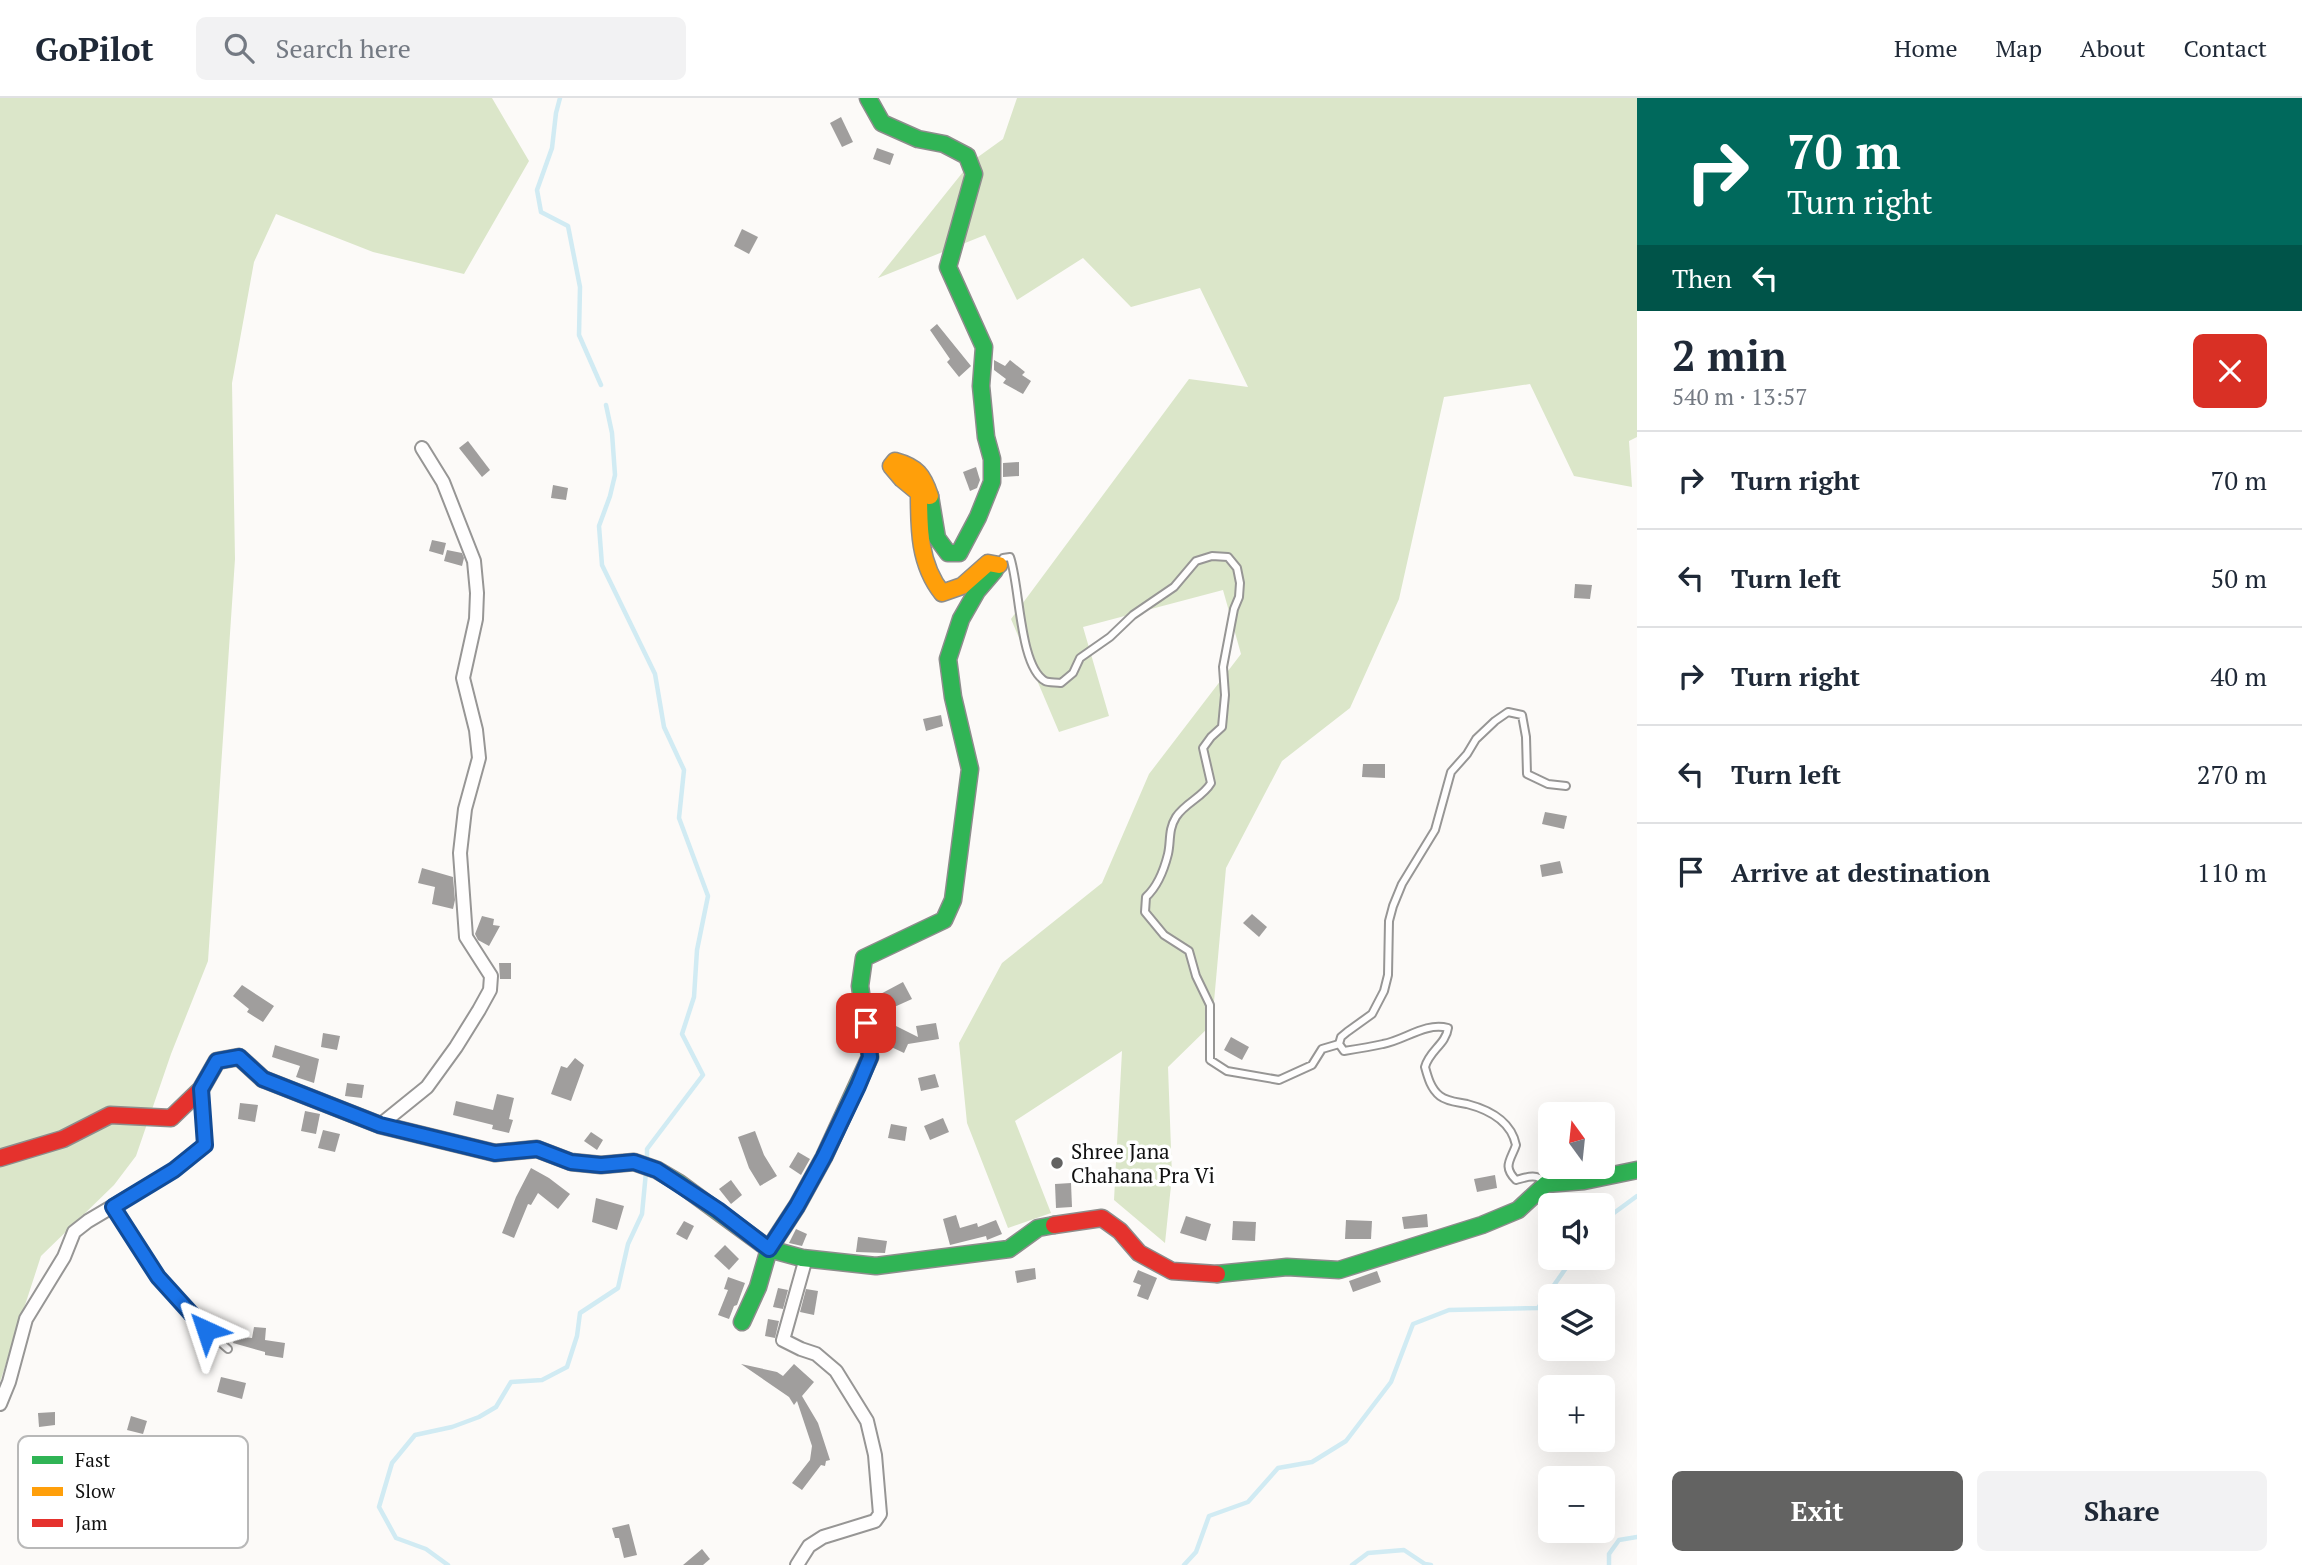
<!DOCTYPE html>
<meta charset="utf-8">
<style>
body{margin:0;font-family:"PT Serif",serif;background:#f2f2f3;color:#1f2937;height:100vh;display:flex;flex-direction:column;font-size:26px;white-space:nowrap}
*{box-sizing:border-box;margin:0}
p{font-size:23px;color:#747a83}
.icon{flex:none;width:38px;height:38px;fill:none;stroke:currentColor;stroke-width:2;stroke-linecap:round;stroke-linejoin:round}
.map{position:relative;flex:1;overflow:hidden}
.side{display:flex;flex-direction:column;background:#fff;width:665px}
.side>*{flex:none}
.guide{background:#00695c;color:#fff;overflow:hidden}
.needle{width:46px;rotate:345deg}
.buttons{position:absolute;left:1538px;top:1004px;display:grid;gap:14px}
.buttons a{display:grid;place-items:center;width:77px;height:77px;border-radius:10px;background:#fff;box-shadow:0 7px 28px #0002;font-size:35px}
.pin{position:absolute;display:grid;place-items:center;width:60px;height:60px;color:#fff;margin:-30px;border-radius:14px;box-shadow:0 4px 10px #0006}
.me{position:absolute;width:77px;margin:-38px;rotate:318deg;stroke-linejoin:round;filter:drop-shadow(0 0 5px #0008)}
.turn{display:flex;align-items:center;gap:24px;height:147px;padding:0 35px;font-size:32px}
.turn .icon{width:91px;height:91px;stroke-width:2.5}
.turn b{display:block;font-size:49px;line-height:60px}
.then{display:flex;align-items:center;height:66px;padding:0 35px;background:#0003;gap:14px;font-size:26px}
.round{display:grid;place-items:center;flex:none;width:74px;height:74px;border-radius:10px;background:#f2f2f3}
.head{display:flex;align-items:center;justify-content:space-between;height:119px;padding:0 35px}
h1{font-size:42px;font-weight:800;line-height:52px}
.cta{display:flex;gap:14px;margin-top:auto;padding:14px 35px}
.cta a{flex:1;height:80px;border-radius:10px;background:#636362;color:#fff;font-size:28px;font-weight:800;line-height:80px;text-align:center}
.cta a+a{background:#f2f2f3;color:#1f2937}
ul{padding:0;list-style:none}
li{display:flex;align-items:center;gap:21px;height:98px;padding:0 35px;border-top:2px solid #e0e1e3}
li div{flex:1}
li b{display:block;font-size:26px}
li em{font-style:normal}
header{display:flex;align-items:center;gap:42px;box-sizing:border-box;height:98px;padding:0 35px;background:#fff;border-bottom:2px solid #e0e1e3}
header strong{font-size:33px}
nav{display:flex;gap:38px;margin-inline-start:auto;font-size:24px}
.search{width:490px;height:63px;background:#f2f2f3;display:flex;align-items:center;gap:18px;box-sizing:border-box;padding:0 24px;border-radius:10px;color:#747a83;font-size:26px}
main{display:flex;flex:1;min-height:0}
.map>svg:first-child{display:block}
</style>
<header>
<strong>GoPilot</strong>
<div class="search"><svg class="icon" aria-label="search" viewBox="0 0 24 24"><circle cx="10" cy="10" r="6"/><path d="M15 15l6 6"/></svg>Search here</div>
<nav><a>Home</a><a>Map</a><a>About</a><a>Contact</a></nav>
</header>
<main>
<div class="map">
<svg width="1637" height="1467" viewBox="0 0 1637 1467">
<rect width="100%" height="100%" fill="#fcfaf8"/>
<!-- forest -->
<g fill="#dbe6c9">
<polygon points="0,0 492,0 529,63 464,176 373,154 276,116 254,164 232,285 235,461 208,863 171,956 136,1058 114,1087 41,1158 0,1284"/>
<polygon points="1017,0 1637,0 1637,339 1629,343 1632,389 1574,378 1530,286 1444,299 1399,501 1350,610 1282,663 1226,770 1212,926 1168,969 1172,1078 1165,1145 1114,1102 1122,953 1015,1023 1051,1115 1008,1130 967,1025 959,945 1002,865 1102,785 1149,676 1241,556 1223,492 1083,529 1109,618 1059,634 1011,521 1189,281 1248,289 1200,190 1131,209 1083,160 1017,202 985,137 878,180 971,64 1003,41"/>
</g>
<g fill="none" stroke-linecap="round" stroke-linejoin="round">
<!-- stream -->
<g stroke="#d1ebf3" stroke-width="4.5">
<polyline points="560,0 556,15 552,50 537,92 541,114 568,128 580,189 579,237 601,287"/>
<polyline points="606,307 612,335 615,377 610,398 599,428 602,467 655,576 664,629 684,672 679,720 708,798 697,852 694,899 682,936 703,977 647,1051 647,1065"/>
<polyline points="1603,1123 1637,1098"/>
<polyline points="448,1467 426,1451 396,1440 379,1409 392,1365 415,1337 452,1329 479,1319 496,1309 511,1284 542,1282 567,1269 577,1238 580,1215 618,1190 628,1146 642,1116 646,1074"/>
<polyline points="1184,1467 1196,1454 1209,1418 1248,1404 1278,1370 1312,1364 1346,1343 1391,1284 1413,1226 1449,1212 1538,1210 1573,1160"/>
<polyline points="1352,1467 1368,1455 1404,1452 1425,1466 1431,1467"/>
<polyline points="1609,1467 1609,1456 1619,1442 1637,1439"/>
</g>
</g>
<!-- building -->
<g fill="#a09e9d">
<polygon points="841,19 853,44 842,49 830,25"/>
<polygon points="877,50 894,56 890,67 873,61"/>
<polygon points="742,131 758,139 749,156 734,148"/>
<polygon points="937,226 971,268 959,279 947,264 950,261 930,232"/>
<polygon points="994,262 1005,268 1010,262 1025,274 1022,277 1031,283 1023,296 1003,285 1006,281 994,272"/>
<polygon points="468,343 490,372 482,379 459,350"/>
<polygon points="1019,364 1019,378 1003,379 1003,365"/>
<polygon points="976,369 980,382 977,390 970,393 963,374"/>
<polygon points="553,387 568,390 566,402 551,400"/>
<polygon points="432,442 446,445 443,457 429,453"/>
<polygon points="447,452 462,455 464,460 462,468 444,463"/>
<polygon points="1575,486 1592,487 1590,501 1574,500"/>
<polygon points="941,617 943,628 926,633 923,621"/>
<polygon points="1363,666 1385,666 1385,680 1362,679"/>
<polygon points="1545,714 1567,718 1564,731 1542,726"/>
<polygon points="1560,763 1563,775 1542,779 1540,767"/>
<polygon points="422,770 453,779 455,802 453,811 432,806 435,789 418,785"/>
<polygon points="1252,816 1267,829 1259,839 1243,825"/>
<polygon points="482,818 494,821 493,827 500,828 489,848 478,842 475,836"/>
<polygon points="499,865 511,865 511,881 500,881"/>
<polygon points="903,884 912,901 881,915 873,900"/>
<polygon points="242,887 274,908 263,924 247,914 249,911 233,898"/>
<polygon points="936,925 939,941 908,946 904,955 887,947 896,928 918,939 916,928"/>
<polygon points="323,935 340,938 337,952 321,949"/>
<polygon points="1231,939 1249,949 1242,962 1224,952"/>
<polygon points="275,947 319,961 314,985 296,979 300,968 272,959"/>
<polygon points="575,960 584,967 571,1003 551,996 561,968 567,970"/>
<polygon points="935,976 939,989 921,993 918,980"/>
<polygon points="347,985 364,987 362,1000 345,998"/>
<polygon points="497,996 514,1000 509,1021 513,1022 509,1035 492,1031 493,1027 453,1017 456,1003 493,1012"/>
<polygon points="240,1005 258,1007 255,1024 238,1021"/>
<polygon points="305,1013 320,1016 316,1036 301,1033"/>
<polygon points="943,1020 949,1034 930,1042 924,1028"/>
<polygon points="891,1026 907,1029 905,1043 888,1040"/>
<polygon points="323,1032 340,1036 335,1054 318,1050"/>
<polygon points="755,1033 764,1057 777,1078 760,1088 749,1070 738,1039"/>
<polygon points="591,1034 603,1042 597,1052 584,1043"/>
<polygon points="798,1054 810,1061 801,1077 789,1069"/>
<polygon points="531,1070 549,1080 570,1096 558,1111 538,1095 531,1107 528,1106 514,1140 502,1135 516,1099"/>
<polygon points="1495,1077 1497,1090 1477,1094 1474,1081"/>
<polygon points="731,1082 742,1097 731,1106 719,1091"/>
<polygon points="1071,1085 1072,1109 1056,1110 1055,1086"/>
<polygon points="596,1100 624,1108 617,1132 592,1124"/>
<polygon points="1427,1116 1428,1129 1404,1131 1402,1119"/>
<polygon points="956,1117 960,1130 977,1125 978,1129 996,1122 1002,1136 987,1142 986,1138 950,1147 943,1121"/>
<polygon points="1186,1118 1211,1126 1206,1143 1180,1135"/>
<polygon points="1346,1122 1372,1123 1371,1141 1345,1141"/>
<polygon points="684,1123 694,1128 687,1142 676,1136"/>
<polygon points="1233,1123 1256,1124 1255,1143 1232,1142"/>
<polygon points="796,1131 807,1136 802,1148 789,1145"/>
<polygon points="858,1139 887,1143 885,1155 856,1154"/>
<polygon points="725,1147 739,1161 729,1172 714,1158"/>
<polygon points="1035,1170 1036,1181 1017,1185 1015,1173"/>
<polygon points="1138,1172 1157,1180 1148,1202 1137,1198 1141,1187 1133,1184"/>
<polygon points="1377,1173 1381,1184 1353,1194 1349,1183"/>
<polygon points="728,1179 745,1185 737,1207 734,1208 729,1221 718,1217 728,1192 724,1191"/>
<polygon points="778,1190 788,1192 783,1211 773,1209"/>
<polygon points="806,1191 818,1193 814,1217 800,1214"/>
<polygon points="768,1221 779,1223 775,1240 765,1238"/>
<polygon points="254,1229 266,1230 265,1242 285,1245 283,1260 265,1257 265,1254 233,1245 235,1238 252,1240"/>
<polygon points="741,1266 777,1274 783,1278 794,1266 814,1284 802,1298 818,1325 830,1362 826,1363 825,1368 821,1367 802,1392 792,1385 810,1362 812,1348 797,1303 794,1307 789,1299"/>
<polygon points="221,1279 246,1285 242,1301 217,1294"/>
<polygon points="55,1314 55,1327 39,1329 38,1315"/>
<polygon points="131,1318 147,1323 143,1336 127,1332"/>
<polygon points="629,1426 637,1457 624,1460 619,1440 615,1440 612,1430"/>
<polygon points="702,1451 710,1461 703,1467 683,1467"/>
</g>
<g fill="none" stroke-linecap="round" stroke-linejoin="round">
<!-- lane casing -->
<g stroke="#979695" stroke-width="10">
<g id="lane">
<path d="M1000,465L1003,460L1010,459C1020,487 1019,568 1045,583C1049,585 1056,584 1061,585L1073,575L1080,560L1110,539L1133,517L1174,489L1196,463L1212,458L1228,459L1237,470L1240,485L1239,499L1234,511L1223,569L1225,597L1222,629L1211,639L1203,650L1211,685C1203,699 1185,705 1176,719C1168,732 1171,743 1168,756C1164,772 1158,788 1146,799L1145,814L1164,837L1189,853L1196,878L1210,907V962L1227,973L1279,982L1312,967L1322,951L1339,946"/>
<path d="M1545,1084C1536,1075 1527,1079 1516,1082C1502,1068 1511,1062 1516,1047C1511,1023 1490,1012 1467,1006C1458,1004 1448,1004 1440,998C1431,991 1428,980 1425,969C1429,953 1446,946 1448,930C1425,924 1405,942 1383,946C1370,949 1357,951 1344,953L1339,946L1341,939L1347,934L1372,916L1384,893L1388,877L1389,823L1393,808L1402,786L1435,732L1451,674L1467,656L1476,641L1495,623L1508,614L1522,617L1526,639L1527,676L1548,686L1566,688"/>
<polyline points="113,1109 158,1179 206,1232 228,1251"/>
</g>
</g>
<!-- street casing -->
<g stroke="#979695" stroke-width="16">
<g id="street">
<polyline points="380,1027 427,989 456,949 479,912 490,892 491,878 466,839 460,755 465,711 479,660 476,632 463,580 476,521 477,495 474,463 443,384 422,350"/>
<polyline points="0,1306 9,1284 26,1221 64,1159 74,1134 88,1123 174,1072 205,1047 201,991"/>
<polyline points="797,1467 809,1448 823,1439 875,1423 880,1416 875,1357 867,1323 836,1273 816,1256 801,1251 783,1242 806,1160"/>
</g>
</g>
<!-- fast casing -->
<g stroke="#8d8d8c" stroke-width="19">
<g id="fast">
<polyline points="868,0 882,25 918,41 944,46 967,58 974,76 948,169 984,249 981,288 986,339 992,361 992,384 978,419 959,455 948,455 937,440 930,398"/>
<polyline points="263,981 380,1027 495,1055 537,1051 571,1064 601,1067 634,1064 657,1072 679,1085 769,1151 802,1160 876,1168 1009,1151 1038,1130 1054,1127"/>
<polyline points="1217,1176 1287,1169 1339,1172 1482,1127 1518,1112 1546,1086 1584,1083 1637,1072"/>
<polyline points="742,1224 758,1189 769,1151 797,1108 824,1059 870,959 860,888 864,860 944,822 953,802 970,671 953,599 948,561 961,521 977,493 995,472"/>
</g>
</g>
<!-- slow casing -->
<g stroke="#8d8d8c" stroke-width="19">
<path id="slow" d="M930,398C923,377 917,369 895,363L891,368L902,381L919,395C919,431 919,466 942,495L962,488L988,465L999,467"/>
</g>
<!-- jam casing -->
<g stroke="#8d8d8c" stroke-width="19">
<g id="jam">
<polyline points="0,1060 63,1041 110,1017 171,1020 201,991 217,963 239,959 263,981"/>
<polyline points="1054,1127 1102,1120 1120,1133 1139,1155 1172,1173 1217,1176"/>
</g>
</g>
<!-- lane -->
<use href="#lane" stroke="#fffefe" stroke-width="6"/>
<!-- street -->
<use href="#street" stroke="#fffefe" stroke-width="12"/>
<!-- fast -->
<use href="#fast" stroke="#30b455" stroke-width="16"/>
<!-- slow -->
<use href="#slow" stroke="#ff9f0a" stroke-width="16"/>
<!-- jam -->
<use href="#jam" stroke="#e5322d" stroke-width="16"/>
</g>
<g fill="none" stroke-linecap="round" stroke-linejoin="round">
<!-- route casing -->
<g stroke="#114b97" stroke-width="18">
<polyline id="route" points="206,1232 158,1179 113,1109 174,1072 205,1047 201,991 217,963 239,959 263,981 380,1027 495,1055 537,1051 571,1064 601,1067 634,1064 657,1072 718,1112 769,1151 797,1108 824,1059 858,988 870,959 866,925"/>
</g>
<!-- route -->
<use href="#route" stroke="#1a73e8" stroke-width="12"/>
</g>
<!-- markers -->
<circle fill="#636362" stroke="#fff" stroke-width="2.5" cx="1057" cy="1065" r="7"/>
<g text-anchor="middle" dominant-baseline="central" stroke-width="7" stroke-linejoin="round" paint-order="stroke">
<!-- poi labels -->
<g font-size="21" fill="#111" stroke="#fff" text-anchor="start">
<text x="1071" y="1053">Shree Jana<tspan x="1071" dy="24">Chahana Pra Vi</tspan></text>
</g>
</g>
<!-- legend -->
<rect x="18" y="1338" width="230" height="112" rx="10" fill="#fff" stroke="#b8b8b8" stroke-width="2"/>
<rect x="32" y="1358" width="31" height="8" fill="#30b455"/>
<rect x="32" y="1389" width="31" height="9" fill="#ff9f0a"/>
<rect x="32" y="1421" width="31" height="8" fill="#e5322d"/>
<g font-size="19" fill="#111">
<text x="75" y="1369">Fast</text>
<text x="75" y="1400">Slow</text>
<text x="75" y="1432">Jam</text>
</g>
</svg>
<div class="buttons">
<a><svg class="needle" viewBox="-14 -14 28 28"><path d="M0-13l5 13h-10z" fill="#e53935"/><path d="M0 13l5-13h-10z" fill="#747a83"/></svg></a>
<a><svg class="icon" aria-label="sound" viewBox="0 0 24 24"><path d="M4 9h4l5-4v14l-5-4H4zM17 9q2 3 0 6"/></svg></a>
<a><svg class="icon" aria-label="layers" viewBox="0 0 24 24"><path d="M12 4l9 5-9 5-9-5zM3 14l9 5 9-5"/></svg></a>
<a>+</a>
<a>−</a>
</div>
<div class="pin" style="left:866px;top:925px;background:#d93025"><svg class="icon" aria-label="arrive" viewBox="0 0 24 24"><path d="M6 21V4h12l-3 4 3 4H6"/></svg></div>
<svg class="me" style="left:206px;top:1232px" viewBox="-20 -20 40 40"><path d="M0-17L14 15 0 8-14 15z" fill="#1a73e8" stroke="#fff" stroke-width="4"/></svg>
</div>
<section class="side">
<div class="guide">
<div class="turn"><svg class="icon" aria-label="right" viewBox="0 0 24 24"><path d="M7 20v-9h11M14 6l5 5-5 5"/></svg><div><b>70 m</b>Turn right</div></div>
<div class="then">Then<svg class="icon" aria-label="left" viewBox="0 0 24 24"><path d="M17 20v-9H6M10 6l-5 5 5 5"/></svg></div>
</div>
<div class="head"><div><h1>2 min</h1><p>540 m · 13:57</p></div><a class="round" style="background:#d93025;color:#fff"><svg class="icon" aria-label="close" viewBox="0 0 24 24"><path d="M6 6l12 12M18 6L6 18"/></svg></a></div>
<ul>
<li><svg class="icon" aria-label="right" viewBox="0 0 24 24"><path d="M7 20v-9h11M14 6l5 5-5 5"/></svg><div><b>Turn right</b></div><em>70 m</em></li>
<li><svg class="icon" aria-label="left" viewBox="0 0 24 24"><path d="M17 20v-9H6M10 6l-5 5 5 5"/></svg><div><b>Turn left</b></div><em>50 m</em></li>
<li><svg class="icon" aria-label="right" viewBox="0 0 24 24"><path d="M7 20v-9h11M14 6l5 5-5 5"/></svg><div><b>Turn right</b></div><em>40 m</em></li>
<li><svg class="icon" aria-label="left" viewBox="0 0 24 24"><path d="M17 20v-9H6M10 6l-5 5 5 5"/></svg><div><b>Turn left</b></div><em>270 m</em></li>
<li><svg class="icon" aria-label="arrive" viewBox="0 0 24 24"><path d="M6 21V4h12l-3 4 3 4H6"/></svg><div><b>Arrive at destination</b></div><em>110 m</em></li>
</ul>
<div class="cta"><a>Exit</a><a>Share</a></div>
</section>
</main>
